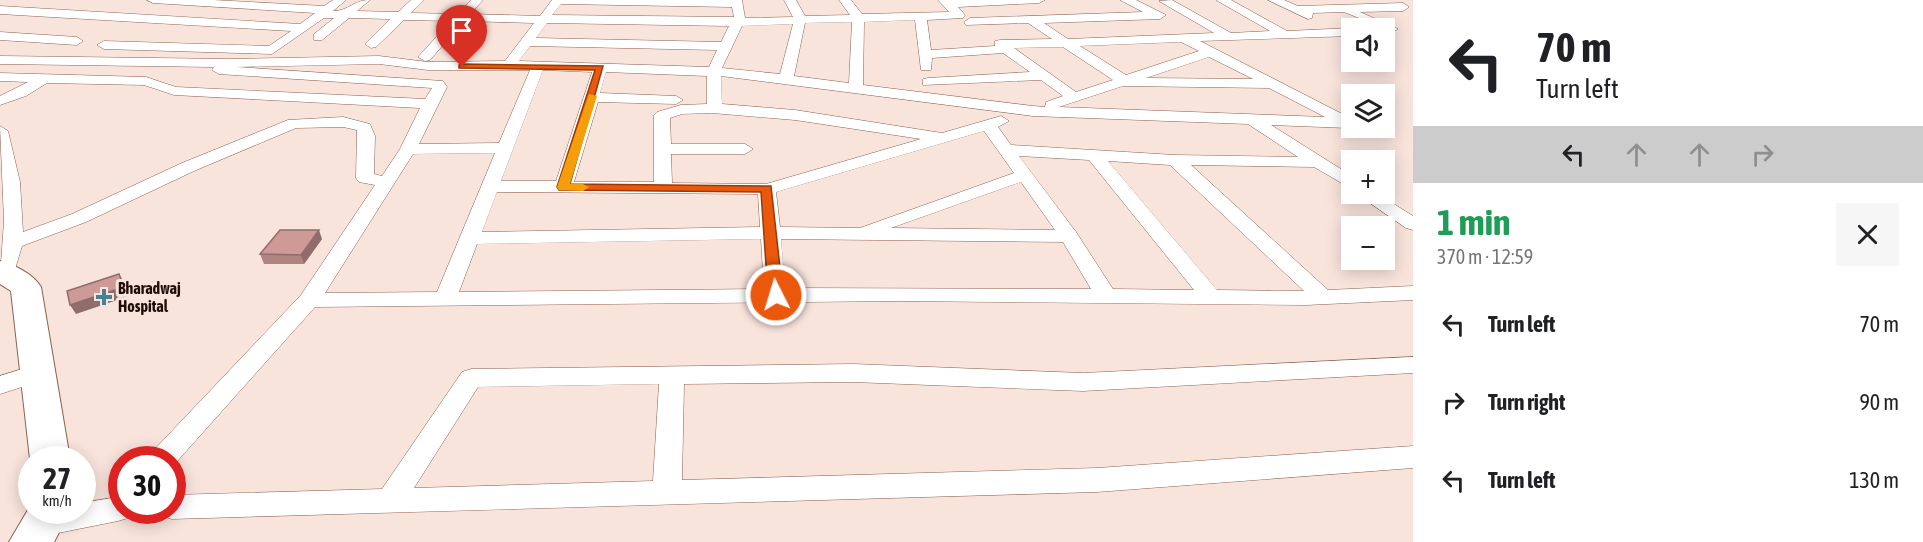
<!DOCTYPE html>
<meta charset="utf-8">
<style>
body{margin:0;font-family:"Asap Condensed",sans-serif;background:#f6f6f6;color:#202124;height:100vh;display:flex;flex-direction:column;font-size:22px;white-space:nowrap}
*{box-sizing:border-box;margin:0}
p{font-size:20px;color:#757577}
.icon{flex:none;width:33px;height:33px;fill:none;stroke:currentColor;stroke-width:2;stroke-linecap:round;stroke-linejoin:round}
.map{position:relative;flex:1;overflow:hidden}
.sheet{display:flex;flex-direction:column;background:#fff;width:510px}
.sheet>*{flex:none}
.hud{background:#fff;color:#202124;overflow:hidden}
.buttons{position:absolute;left:1341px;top:18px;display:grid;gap:12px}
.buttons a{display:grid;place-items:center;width:54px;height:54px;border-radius:0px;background:#fff;box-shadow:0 3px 15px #0003;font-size:30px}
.speed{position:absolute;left:18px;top:446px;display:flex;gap:12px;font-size:30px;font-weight:700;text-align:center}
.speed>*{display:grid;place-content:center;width:78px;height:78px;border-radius:50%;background:#fff;box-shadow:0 3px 15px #0003;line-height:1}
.speed small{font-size:15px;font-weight:400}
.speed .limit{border:9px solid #d22;background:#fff;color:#111}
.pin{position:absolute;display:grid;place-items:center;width:51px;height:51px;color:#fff;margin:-62px -26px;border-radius:50% 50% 50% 0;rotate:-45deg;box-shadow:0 0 6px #0007}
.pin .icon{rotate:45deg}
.me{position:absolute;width:66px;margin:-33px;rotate:355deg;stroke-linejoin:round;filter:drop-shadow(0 0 4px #0008)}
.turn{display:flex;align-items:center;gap:21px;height:126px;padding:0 24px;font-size:27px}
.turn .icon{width:78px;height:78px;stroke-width:2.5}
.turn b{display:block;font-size:42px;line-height:51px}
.lanes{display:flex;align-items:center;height:57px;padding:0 24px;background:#0003;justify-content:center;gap:30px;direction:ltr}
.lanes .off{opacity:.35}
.round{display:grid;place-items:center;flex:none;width:63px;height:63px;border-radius:0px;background:#f6f6f6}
.overview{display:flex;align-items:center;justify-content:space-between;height:102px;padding:0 24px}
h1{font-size:36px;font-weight:700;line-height:45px;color:#1e9e55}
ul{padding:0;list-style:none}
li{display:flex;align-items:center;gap:18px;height:78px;padding:0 24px}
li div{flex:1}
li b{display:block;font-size:22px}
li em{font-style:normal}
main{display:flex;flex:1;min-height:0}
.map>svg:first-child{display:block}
</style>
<main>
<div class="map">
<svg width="1413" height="542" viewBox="0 0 1413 542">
<rect width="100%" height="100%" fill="#f9e4dc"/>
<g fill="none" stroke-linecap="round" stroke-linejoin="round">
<!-- street casing -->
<g stroke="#8b604f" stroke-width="1">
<g id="street">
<path d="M147,0H213L324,6L333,0H346L333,11C349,11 353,0 370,0L357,11L398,12L411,0H424L411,13L458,14L471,0H483L470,14L540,16L552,0H742L745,18L793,17L784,0H796L805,16L850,15L839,0H851L862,14L949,12L938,0H1045L1039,3L958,7L965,15L963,18L927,20L931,50L995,46V41L1000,40L1052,39L1028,23L966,25L964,22L970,18L1143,12L1120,0H1136L1166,15L1160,19L1044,23L1068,39L1214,33L1159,1L1172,0L1231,33L1270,31L1216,0H1231L1287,31L1352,28V36L1200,41L1352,119V127L1348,128L1271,125L1352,176V189L1314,167L1191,165L1328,290L1413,286V300L1306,305L899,301L315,307L172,467V459H149L153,451L301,295L375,185L359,182L356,178L357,130L343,127L296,128L194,171L86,222L22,246L13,276L0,277L4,221L0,126L8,131L20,182L23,232L72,214L182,163L288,120L343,117L370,124L375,136L374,174L382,176L400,149L420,108L174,95L144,85L47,83L26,96L0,105V96L28,82L0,81V73L146,77L176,87L425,99L432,88L219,74L212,70L214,67L0,64V56L231,59L379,56L428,62L505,61L534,23L464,21L430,60L425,61L418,57L451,21L404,20L376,47L371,48L365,44L390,19L349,18L322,40H314V34L334,18H324L272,54L104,49L97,45L104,41L269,46L291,31L0,14V6L300,24L315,13L153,3ZM561,4L732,7L734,17L552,15ZM915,20L921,70H931L932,58L1003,53L1030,72L928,78L923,79V85L1041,80L1063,96L1046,102L1045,107L1033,106L863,85L864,22ZM852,22L849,83L794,76L805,23ZM547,23L729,26L721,42L536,38ZM793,24L780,74L722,68L742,26ZM1181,42L1199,51L1126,75L1080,46ZM530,46L717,50L709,67L519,61ZM1063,47L1113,80L1076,92L1014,48ZM1209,57L1253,79L1146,78ZM379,64L428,70H530L499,143L419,144L447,87L443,81L237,67ZM543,70L592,72L556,181H501ZM606,72L707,76V104L681,105L657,112L654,115V182H574L598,102L676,104L683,100L676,96L600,93ZM721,76L1033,116L1248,124L1298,157L1175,155L1011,145L998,127L1009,121L1001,116L942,133L795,110L722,104ZM1123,86L1269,88L1325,117L1059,107ZM712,113L795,120L921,139L766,184L672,183L671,154H745L753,149L745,144H671L670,118L682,114ZM984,131L1014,173L860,228L780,227L776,192ZM495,153L437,292L325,293L413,154ZM1019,156L1089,160L1194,290L1113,289L1076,232ZM1108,161L1170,165L1304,291L1217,290ZM1021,182L1055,230L891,228ZM497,192L758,194L760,227L482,232ZM761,239L764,289L459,292L477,244ZM781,239L1063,242L1091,289L785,288Z"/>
<polygon points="1268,0 1284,0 1298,6 1403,3 1409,7 1403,11 1360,12 1398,29 1384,36 1384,28 1344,12 1313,13 1312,18 1308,19"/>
<polygon points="0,32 77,37 83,41 77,45 0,40"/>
<polygon points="1357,194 1378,194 1413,216 1413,230 1406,228"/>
<path d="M1413,357V373L1083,391L853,382L684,384L682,480L1097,468L1413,446V468L1097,492L172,519L162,516L159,510H172V495L382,489L462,372L471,369L853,364L1083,373ZM659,384L653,481L414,488L478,387Z"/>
<polygon points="38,364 47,367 50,373 47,379 0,394 0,376"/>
<polygon points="118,497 122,498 122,510 132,510 128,518 118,521 43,536 32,532 28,523 32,514 44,510 82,510 82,503"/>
</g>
</g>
<!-- secondary casing -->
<g stroke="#8b604f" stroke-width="2">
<g id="secondary">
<path d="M0,261C15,265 33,274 41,287L70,459H32V461L30,459L11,291L0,284Z"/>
<polygon points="32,503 32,510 71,510 54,542 9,542"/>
</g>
</g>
<!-- street -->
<use href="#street" fill="#fff" fill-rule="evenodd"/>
<!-- secondary -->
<use href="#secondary" fill="#fff" fill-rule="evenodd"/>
</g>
<!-- wall -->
<polygon fill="#b18482" points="322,239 304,264 264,264 260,254"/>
<!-- shaded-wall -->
<g fill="#906c6a">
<polygon points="319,230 322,239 304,264 301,255"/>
<polygon points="119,274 124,283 129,296 76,314 70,305"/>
</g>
<!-- building -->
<g fill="#ce9a97" stroke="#906c6a" stroke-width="1.5">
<polygon points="280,230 319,230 301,255 260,254"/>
<polygon points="119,274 124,287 70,305 67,291"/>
</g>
<!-- route -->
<polygon fill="#ea580c" stroke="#983908" stroke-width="1.5" points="462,64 603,66 570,184 771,186 783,295 781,298 770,298 768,295 761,192 559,190 557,187 595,70 459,68 459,65"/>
<!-- slow -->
<polygon fill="#f59e0b" points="589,94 597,96 570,184 583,184 589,187 583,191 559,190 557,187"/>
<!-- markers -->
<path fill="#438297" stroke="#f9e4dc" stroke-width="2" d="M101 288h6v6h6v6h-6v6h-6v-6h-6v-6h6z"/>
<g text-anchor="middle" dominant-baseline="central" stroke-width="6" stroke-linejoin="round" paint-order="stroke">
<!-- poi labels -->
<g font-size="16" font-weight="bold" fill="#200f09" stroke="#f9e4dc" text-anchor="start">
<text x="118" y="288">Bharadwaj<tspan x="118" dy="18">Hospital</tspan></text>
</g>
</g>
</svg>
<div class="buttons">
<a><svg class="icon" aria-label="sound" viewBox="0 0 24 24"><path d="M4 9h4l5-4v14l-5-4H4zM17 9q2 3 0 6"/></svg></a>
<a><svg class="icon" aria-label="layers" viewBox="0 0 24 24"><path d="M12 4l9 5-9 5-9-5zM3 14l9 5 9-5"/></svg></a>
<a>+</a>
<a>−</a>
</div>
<div class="speed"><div>27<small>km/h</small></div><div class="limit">30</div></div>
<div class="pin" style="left:462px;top:67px;background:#d93025"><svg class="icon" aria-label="arrive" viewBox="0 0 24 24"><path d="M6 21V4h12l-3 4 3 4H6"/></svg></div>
<svg class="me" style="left:776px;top:295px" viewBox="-20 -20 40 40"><circle r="17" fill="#ea580c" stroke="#fff" stroke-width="3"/><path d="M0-11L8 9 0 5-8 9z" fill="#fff"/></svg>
</div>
<section class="sheet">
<div class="hud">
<div class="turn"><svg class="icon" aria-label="left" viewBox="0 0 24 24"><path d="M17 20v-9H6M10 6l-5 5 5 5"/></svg><div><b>70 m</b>Turn left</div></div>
<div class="lanes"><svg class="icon" aria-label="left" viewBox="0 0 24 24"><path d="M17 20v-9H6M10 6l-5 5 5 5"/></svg><svg class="icon off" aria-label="ahead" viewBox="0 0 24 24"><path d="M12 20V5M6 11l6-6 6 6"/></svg><svg class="icon off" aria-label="ahead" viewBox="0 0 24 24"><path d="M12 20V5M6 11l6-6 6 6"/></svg><svg class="icon off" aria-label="right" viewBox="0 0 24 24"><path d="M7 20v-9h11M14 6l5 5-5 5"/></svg></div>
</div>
<div class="overview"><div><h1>1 min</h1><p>370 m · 12:59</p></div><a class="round"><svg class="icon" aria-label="close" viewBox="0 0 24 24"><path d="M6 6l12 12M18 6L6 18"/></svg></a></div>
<ul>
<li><svg class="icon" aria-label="left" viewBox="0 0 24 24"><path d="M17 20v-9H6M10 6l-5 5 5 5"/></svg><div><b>Turn left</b></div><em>70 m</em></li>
<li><svg class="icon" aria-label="right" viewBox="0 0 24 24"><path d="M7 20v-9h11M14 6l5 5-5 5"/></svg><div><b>Turn right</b></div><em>90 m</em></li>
<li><svg class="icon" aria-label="left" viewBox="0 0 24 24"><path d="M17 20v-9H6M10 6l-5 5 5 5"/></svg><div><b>Turn left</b></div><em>130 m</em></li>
</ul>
</section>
</main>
